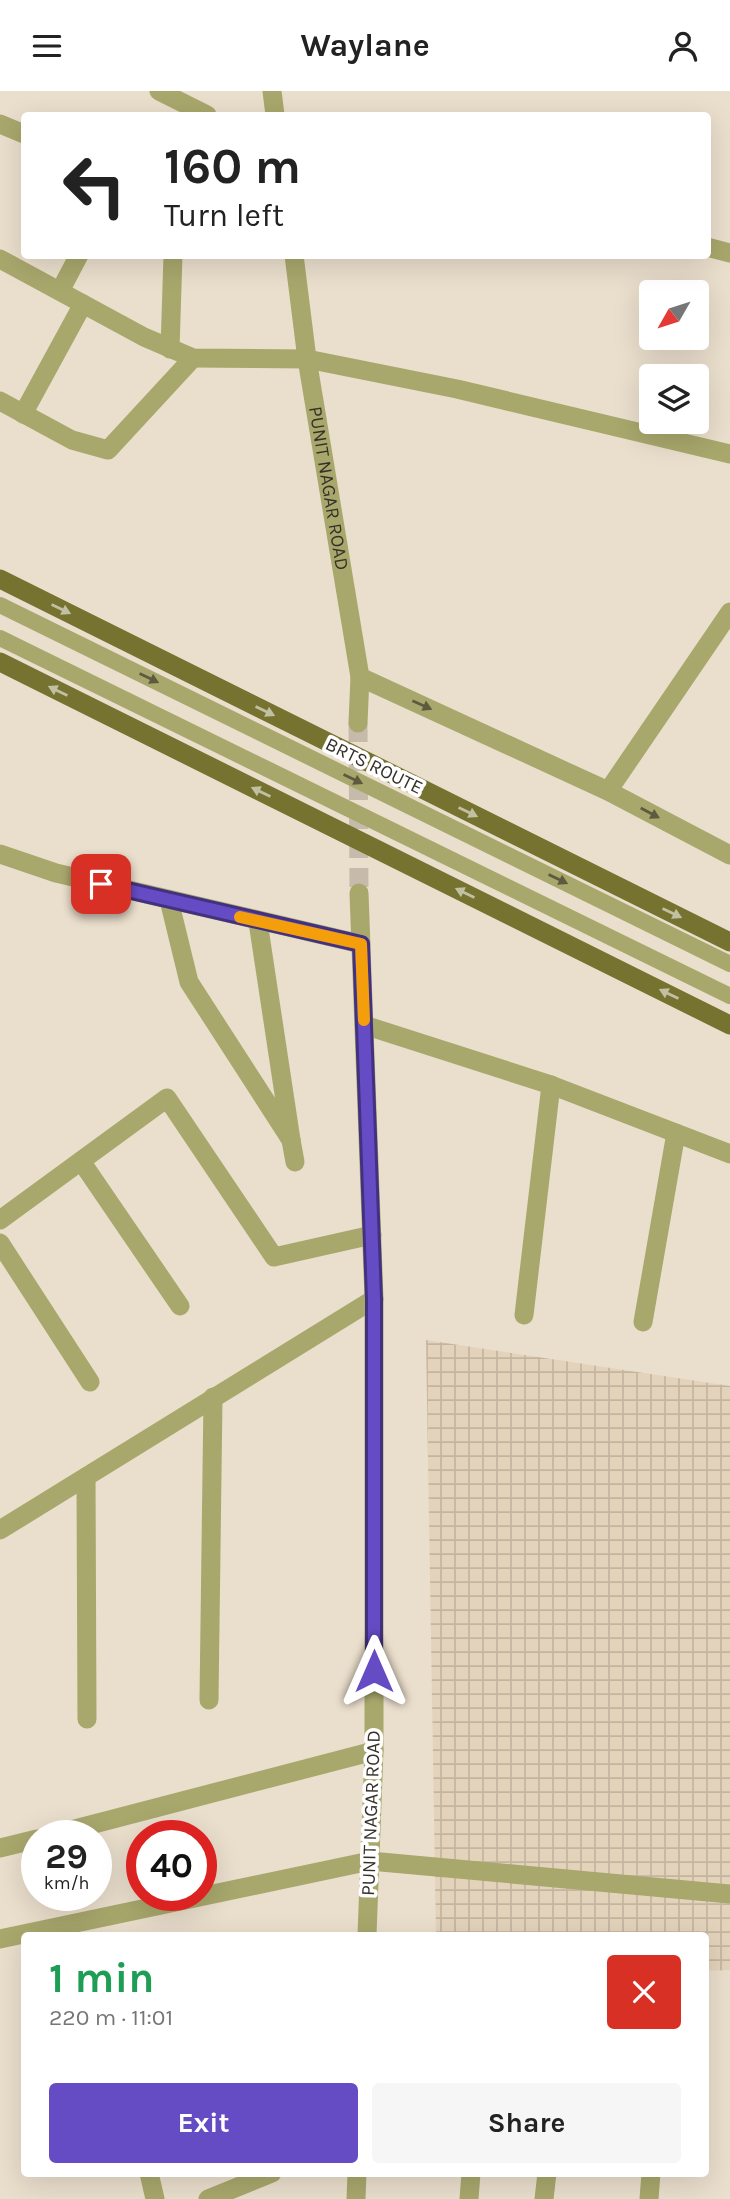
<!DOCTYPE html>
<meta charset="utf-8">
<style>
body{margin:0;font-family:Karla,sans-serif;background:#f6f6f6;color:#222;height:100vh;display:flex;flex-direction:column;font-size:26px;white-space:nowrap}
*{box-sizing:border-box;margin:0}
p{font-size:23px;color:#767676}
.icon{flex:none;width:38px;height:38px;fill:none;stroke:currentColor;stroke-width:2;stroke-linecap:round;stroke-linejoin:round}
.map{position:relative;flex:1;overflow:hidden}
.details{position:absolute;left:21px;top:1841px;width:688px;height:245px;display:flex;flex-direction:column;background:#fff;border-radius:7px;box-shadow:0 7px 28px #0002}
.details>*{flex:none}
.top-card{position:absolute;left:21px;top:21px;width:690px;height:147px;border-radius:7px;box-shadow:0 7px 28px #0002;background:#fff;color:#222;overflow:hidden}
.needle{width:46px;rotate:231deg}
.tools{position:absolute;left:639px;top:189px;display:grid;gap:14px}
.tools a{display:grid;place-items:center;width:70px;height:70px;border-radius:7px;background:#fff;box-shadow:0 7px 28px #0002;font-size:35px}
.speed{position:absolute;left:21px;top:1729px;display:flex;gap:14px;font-size:35px;font-weight:700;text-align:center}
.speed>*{display:grid;place-content:center;width:91px;height:91px;border-radius:50%;background:#fff;box-shadow:0 7px 28px #0002;line-height:1}
.speed small{font-size:18px;font-weight:400}
.speed .limit{border:10px solid #d22;background:#fff;color:#111}
.pin{position:absolute;display:grid;place-items:center;width:60px;height:60px;color:#fff;margin:-30px;border-radius:14px;box-shadow:0 4px 10px #0006}
.me{position:absolute;width:77px;margin:-38px;rotate:0deg;stroke-linejoin:round;filter:drop-shadow(0 0 5px #0008)}
.turn{display:flex;align-items:center;gap:24px;height:147px;padding:0 28px;font-size:32px}
.turn .icon{width:91px;height:91px;stroke-width:2.5}
.turn b{display:block;font-size:49px;line-height:60px}
.round{display:grid;place-items:center;flex:none;width:74px;height:74px;border-radius:7px;background:#f6f6f6}
.overview{display:flex;align-items:center;justify-content:space-between;height:119px;padding:0 28px}
h1{font-size:42px;font-weight:700;line-height:52px;color:#1e9e55}
.action{display:flex;gap:14px;margin-top:auto;padding:14px 28px}
.action a{flex:1;height:80px;border-radius:7px;background:#654cc5;color:#fff;font-size:28px;font-weight:700;line-height:80px;text-align:center}
.action a+a{background:#f6f6f6;color:#222}
header{display:flex;justify-content:space-between;align-items:center;height:91px;padding:0 28px;background:#fff;font-size:32px;font-weight:700}
.map>svg:first-child{display:block}
</style>
<header><svg class="icon" aria-label="menu" viewBox="0 0 24 24"><path d="M4 6h16M4 12h16M4 18h16"/></svg>Waylane<svg class="icon" aria-label="person" viewBox="0 0 24 24"><circle cx="12" cy="8" r="4"/><path d="M4 21q1-7 8-7t8 7"/></svg></header>
<div class="map">
<svg width="730" height="2108" viewBox="0 0 730 2108">
<defs>
<pattern id="industrial-grid" width="8" height="8" patternUnits="userSpaceOnUse" patternTransform="scale(1.75)"><rect width="8" height="8" fill="#e4d3bb"/><path d="M0 4h8M4 0v8" fill="none" stroke="#c4b5a1"/></pattern>
</defs>
<rect width="100%" height="100%" fill="#eadecc"/>
<!-- industrial -->
<polygon fill="url(#industrial-grid)" points="426,1249 730,1295 730,1879 705,1880 705,1844 436,1844"/>
<g fill="none" stroke-linecap="round" stroke-linejoin="round">
<!-- tertiary-tunnel -->
<polyline stroke="#c6bbab" stroke-width="19" stroke-dasharray="19 10" stroke-linecap="butt" points="358,632 359,802"/>
<!-- service -->
<g stroke="#a8a76c" stroke-width="16">
<polyline points="0,514 730,873"/>
<polyline points="0,547 730,905"/>
</g>
<!-- minor -->
<g stroke="#a8a76c" stroke-width="19">
<polyline points="159,0 207,24"/>
<polyline points="0,33 24,43"/>
<polyline points="707,156 730,162"/>
<polyline points="0,168 144,246 193,267 307,268 457,298 730,363"/>
<polyline points="60,200 79,164"/>
<polyline points="170,258 173,164"/>
<polyline points="0,310 72,349 108,359 193,267"/>
<polyline points="23,323 83,213"/>
<polyline points="0,763 56,782 361,853"/>
<polyline points="169,809 189,891 291,1049 258,831"/>
<polyline points="364,934 551,994 730,1063"/>
<polyline points="291,1049 295,1071"/>
<polyline points="81,1070 180,1215"/>
<polyline points="0,1129 167,1007 274,1166 372,1144"/>
<polyline points="0,1152 90,1291"/>
<polyline points="524,1224 551,994"/>
<polyline points="643,1231 676,1042"/>
<polyline points="86,1386 87,1628"/>
<polyline points="0,1439 374,1208"/>
<polyline points="209,1609 213,1306"/>
<polyline points="48,1745 374,1660"/>
<polyline points="0,1757 37,1748"/>
<polyline points="0,1848 370,1770 730,1803"/>
<polyline points="149,2082 155,2108"/>
<polyline points="208,2108 272,2082"/>
<polyline points="469,2108 471,2082"/>
<polyline points="544,2108 547,2082"/>
<polyline points="649,2108 651,2082"/>
</g>
<!-- tertiary -->
<g stroke="#a8a76c" stroke-width="19">
<polyline points="272,0 275,24"/>
<path id="s1" d="M294,164L307,268L360,586L358,632"/>
<polyline points="360,586 608,700 730,764"/>
<polyline points="608,700 730,521"/>
<polyline points="359,802 374,1208 374,1660 367,1844"/>
<polyline points="356,2108 357,2082"/>
</g>
<!-- primary -->
<g stroke="#767330" stroke-width="19">
<polyline points="0,488 730,851"/>
<polyline points="0,571 730,934"/>
</g>
</g>
<!-- one-way arrows -->
<defs><path id="oneway-solid" d="M-6-.8H1V-3.2L6.5 0L1 3.2V.8H-6Z" transform="scale(1.75)"/></defs>
<g fill="#c1c0a2">
<use href="#oneway-solid" transform="translate(61 518) rotate(26)"/>
<use href="#oneway-solid" transform="translate(58 600) rotate(-154)"/>
<use href="#oneway-solid" transform="translate(265 620) rotate(26)"/>
<use href="#oneway-solid" transform="translate(261 701) rotate(-154)"/>
<use href="#oneway-solid" transform="translate(468 721) rotate(26)"/>
<use href="#oneway-solid" transform="translate(465 802) rotate(-154)"/>
<use href="#oneway-solid" transform="translate(672 822) rotate(26)"/>
<use href="#oneway-solid" transform="translate(669 903) rotate(-154)"/>
</g>
<g fill="#5d5a40">
<use href="#oneway-solid" transform="translate(149 587) rotate(26)"/>
<use href="#oneway-solid" transform="translate(422 614) rotate(24)"/>
<use href="#oneway-solid" transform="translate(353 688) rotate(26)"/>
<use href="#oneway-solid" transform="translate(650 722) rotate(28)"/>
<use href="#oneway-solid" transform="translate(558 788) rotate(26)"/>
</g>
<g fill="none" stroke-linecap="round" stroke-linejoin="round">
<!-- route casing -->
<g stroke="#423180" stroke-width="18">
<polyline id="route" points="101,793 361,853 374,1208 374,1580"/>
</g>
<!-- route -->
<use href="#route" stroke="#654cc5" stroke-width="12"/>
<!-- slow -->
<polyline stroke="#f59e0b" stroke-width="12" points="240,826 361,853 364,929"/>
</g>
<g text-anchor="middle" dominant-baseline="central" stroke-width="7" stroke-linejoin="round" paint-order="stroke">
<!-- street labels -->
<g font-size="19" fill="#353029" stroke="#fff">
<text stroke="none"><textPath href="#s1" startOffset="236">PUNIT NAGAR ROAD</textPath></text>
<text transform="translate(374 675) rotate(26)">BRTS ROUTE</text>
<text transform="translate(371 1722) rotate(-88)">PUNIT NAGAR ROAD</text>
</g>
</g>
</svg>
<div class="tools">
<a><svg class="needle" viewBox="-14 -14 28 28"><path d="M0-13l5 13h-10z" fill="#e53935"/><path d="M0 13l5-13h-10z" fill="#767676"/></svg></a>
<a><svg class="icon" aria-label="layers" viewBox="0 0 24 24"><path d="M12 4l9 5-9 5-9-5zM3 14l9 5 9-5"/></svg></a>
</div>
<div class="speed"><div>29<small>km/h</small></div><div class="limit">40</div></div>
<div class="pin" style="left:101px;top:793px;background:#d93025"><svg class="icon" aria-label="arrive" viewBox="0 0 24 24"><path d="M6 21V4h12l-3 4 3 4H6"/></svg></div>
<svg class="me" style="left:374px;top:1580px" viewBox="-20 -20 40 40"><path d="M0-17L14 15 0 8-14 15z" fill="#654cc5" stroke="#fff" stroke-width="4"/></svg>
<div class="top-card">
<div class="turn"><svg class="icon" aria-label="left" viewBox="0 0 24 24"><path d="M17 20v-9H6M10 6l-5 5 5 5"/></svg><div><b>160 m</b>Turn left</div></div>
</div>
<section class="details">
<div class="overview"><div><h1>1 min</h1><p>220 m · 11:01</p></div><a class="round" style="background:#d93025;color:#fff"><svg class="icon" aria-label="close" viewBox="0 0 24 24"><path d="M6 6l12 12M18 6L6 18"/></svg></a></div>
<div class="action"><a>Exit</a><a>Share</a></div>
</section>
</div>
